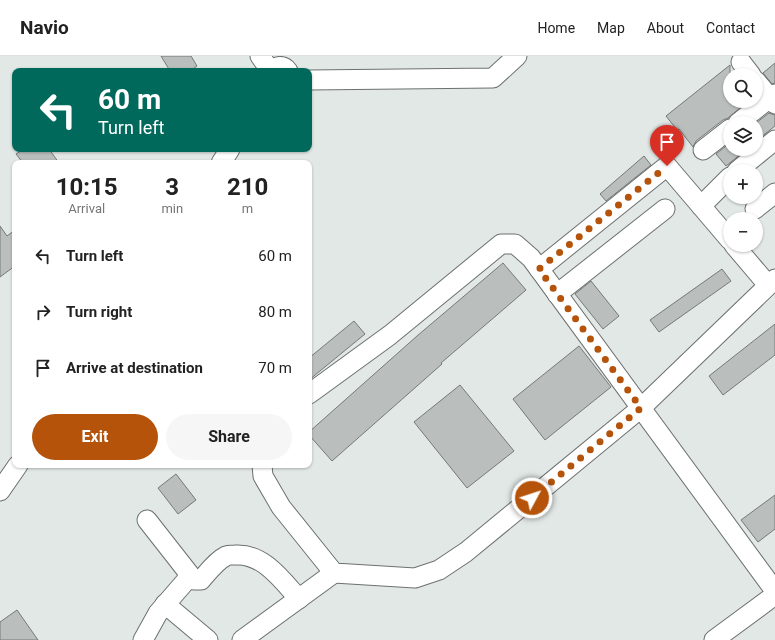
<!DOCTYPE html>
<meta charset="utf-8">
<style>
body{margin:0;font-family:Roboto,sans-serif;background:#f6f6f6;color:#222;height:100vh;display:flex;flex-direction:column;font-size:15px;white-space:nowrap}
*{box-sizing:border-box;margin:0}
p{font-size:13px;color:#767676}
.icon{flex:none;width:22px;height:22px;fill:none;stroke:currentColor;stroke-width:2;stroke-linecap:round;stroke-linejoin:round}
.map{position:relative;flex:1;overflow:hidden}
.panel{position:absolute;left:12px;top:104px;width:300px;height:308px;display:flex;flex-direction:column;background:#fff;border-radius:8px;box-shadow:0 1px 3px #0004}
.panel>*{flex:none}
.top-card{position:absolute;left:12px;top:12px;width:300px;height:84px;border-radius:8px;box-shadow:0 1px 3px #0004;background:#00695c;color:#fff;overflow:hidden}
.fabs{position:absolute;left:723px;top:12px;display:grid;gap:8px}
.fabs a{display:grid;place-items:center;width:40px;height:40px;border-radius:50%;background:#fff;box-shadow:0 1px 3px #0004;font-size:20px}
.pin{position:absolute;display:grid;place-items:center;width:34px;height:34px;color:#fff;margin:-41px -17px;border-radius:50% 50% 50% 0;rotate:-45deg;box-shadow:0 0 4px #0007}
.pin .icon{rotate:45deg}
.me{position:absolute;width:44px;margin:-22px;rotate:50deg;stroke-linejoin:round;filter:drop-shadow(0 0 3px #0008)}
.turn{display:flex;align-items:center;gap:14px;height:84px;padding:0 20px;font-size:18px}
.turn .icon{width:52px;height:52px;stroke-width:2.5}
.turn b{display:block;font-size:28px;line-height:34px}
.eta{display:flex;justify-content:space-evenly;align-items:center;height:68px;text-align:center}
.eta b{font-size:24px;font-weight:700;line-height:28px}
.button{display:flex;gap:8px;margin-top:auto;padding:8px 20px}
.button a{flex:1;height:46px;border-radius:24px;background:#b45309;color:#fff;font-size:16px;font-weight:700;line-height:46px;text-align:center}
.button a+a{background:#f6f6f6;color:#222}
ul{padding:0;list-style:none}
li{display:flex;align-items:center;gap:12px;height:56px;padding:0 20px}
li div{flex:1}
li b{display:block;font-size:15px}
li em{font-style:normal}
header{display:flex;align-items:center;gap:24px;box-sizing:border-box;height:56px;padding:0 20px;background:#fff;border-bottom:1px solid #e0e0e0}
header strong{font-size:19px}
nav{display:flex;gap:22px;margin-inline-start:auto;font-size:14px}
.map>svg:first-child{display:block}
</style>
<header>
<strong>Navio</strong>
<nav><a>Home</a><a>Map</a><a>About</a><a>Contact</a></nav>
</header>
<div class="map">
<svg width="775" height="584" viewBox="0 0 775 584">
<rect width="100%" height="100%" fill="#e2e8e6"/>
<!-- building -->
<g fill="#babfbe" stroke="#757a79">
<polygon points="161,0 191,0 197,10 190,15 170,15"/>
<polygon points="775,7 775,27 772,28 763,17"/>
<polygon points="730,9 730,45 748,45 728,62 723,64 696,85 693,91 679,73 677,74 666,60"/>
<polygon points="769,57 775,59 775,70 756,85 756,67"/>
<polygon points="730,87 730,93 747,93 726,110 716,98"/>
<polygon points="24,93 49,93 59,107 23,107 16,98"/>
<polygon points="644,100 651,109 606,145 600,138"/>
<polygon points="0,170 7,180 15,174 15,210 0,221"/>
<polygon points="503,207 526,234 441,307 442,308 332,405 309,379 309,376 417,280"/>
<polygon points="722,213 731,225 659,276 650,264"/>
<polygon points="591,225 619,260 603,273 575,238"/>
<polygon points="354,265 365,278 309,324 309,302"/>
<polygon points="775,268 775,299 723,339 709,320"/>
<polygon points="579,290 611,331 545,384 513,343"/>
<polygon points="460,329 514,395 467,432 414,366"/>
<polygon points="176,418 196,444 178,458 158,432"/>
<polygon points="775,439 775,473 758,486 741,464"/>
<polygon points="17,554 38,584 0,584 0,566"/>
</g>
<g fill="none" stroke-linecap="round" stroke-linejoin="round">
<!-- minor casing -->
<g stroke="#6c7170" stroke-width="21">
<g id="minor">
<polyline points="260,0 270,14"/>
<polyline points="741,6 751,19"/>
<path d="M270,15C276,10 283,8 288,15"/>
<polyline points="309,24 493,22 517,0"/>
<polyline points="756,25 775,48"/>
<polyline points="738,67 775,38"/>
<polyline points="703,94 730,73"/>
<polyline points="221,107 230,93"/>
<polyline points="737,115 775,84"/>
<polyline points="701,150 730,121"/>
<polyline points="755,153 775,137"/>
<polyline points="734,189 768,229"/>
<polyline points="539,213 667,110 730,184"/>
<polyline points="557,238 665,153"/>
<polyline points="309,338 390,279 501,188 515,188 531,202 775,535"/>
<polyline points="262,409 263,420 281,451 334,517 415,522 439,514 466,496 641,352 775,223"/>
<polyline points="0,435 18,409"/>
<path d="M147,464L194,524H201C208,516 216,505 226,500C228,499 232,499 235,499C263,497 282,524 299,543"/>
<polyline points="165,548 208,584"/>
<polyline points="143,584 158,557 190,520"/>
<polyline points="242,584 334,517"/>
<polyline points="714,584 775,539"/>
</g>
</g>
<!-- minor -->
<use href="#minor" stroke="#fff" stroke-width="19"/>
</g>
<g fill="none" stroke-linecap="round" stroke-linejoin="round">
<!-- route -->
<polyline stroke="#b45309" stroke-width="7" stroke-dasharray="0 12.6" points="532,442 641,352 539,213 667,110"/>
</g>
</svg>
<div class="fabs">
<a><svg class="icon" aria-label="search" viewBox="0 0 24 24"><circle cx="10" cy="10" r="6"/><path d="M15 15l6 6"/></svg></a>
<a><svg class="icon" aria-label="layers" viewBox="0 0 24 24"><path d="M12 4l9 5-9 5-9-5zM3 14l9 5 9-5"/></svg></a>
<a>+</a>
<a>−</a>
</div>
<div class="pin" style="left:667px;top:110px;background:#d93025"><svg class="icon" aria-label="arrive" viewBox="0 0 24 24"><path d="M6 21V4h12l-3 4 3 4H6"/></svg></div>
<svg class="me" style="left:532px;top:442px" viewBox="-20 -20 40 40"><circle r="17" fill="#b45309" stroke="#fff" stroke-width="3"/><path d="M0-11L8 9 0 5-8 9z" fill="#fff"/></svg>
<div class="top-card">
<div class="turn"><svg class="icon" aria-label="left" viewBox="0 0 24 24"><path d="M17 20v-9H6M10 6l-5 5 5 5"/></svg><div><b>60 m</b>Turn left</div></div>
</div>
<section class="panel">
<div class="eta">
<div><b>10:15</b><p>Arrival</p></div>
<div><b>3</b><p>min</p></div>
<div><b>210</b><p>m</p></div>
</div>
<ul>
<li><svg class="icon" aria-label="left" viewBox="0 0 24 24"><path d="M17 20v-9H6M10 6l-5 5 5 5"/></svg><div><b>Turn left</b></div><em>60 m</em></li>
<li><svg class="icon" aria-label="right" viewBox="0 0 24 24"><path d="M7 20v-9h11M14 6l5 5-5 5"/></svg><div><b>Turn right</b></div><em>80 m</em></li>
<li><svg class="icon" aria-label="arrive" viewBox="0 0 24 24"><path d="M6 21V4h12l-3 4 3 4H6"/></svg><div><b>Arrive at destination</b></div><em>70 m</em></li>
</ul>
<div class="button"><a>Exit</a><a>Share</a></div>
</section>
</div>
